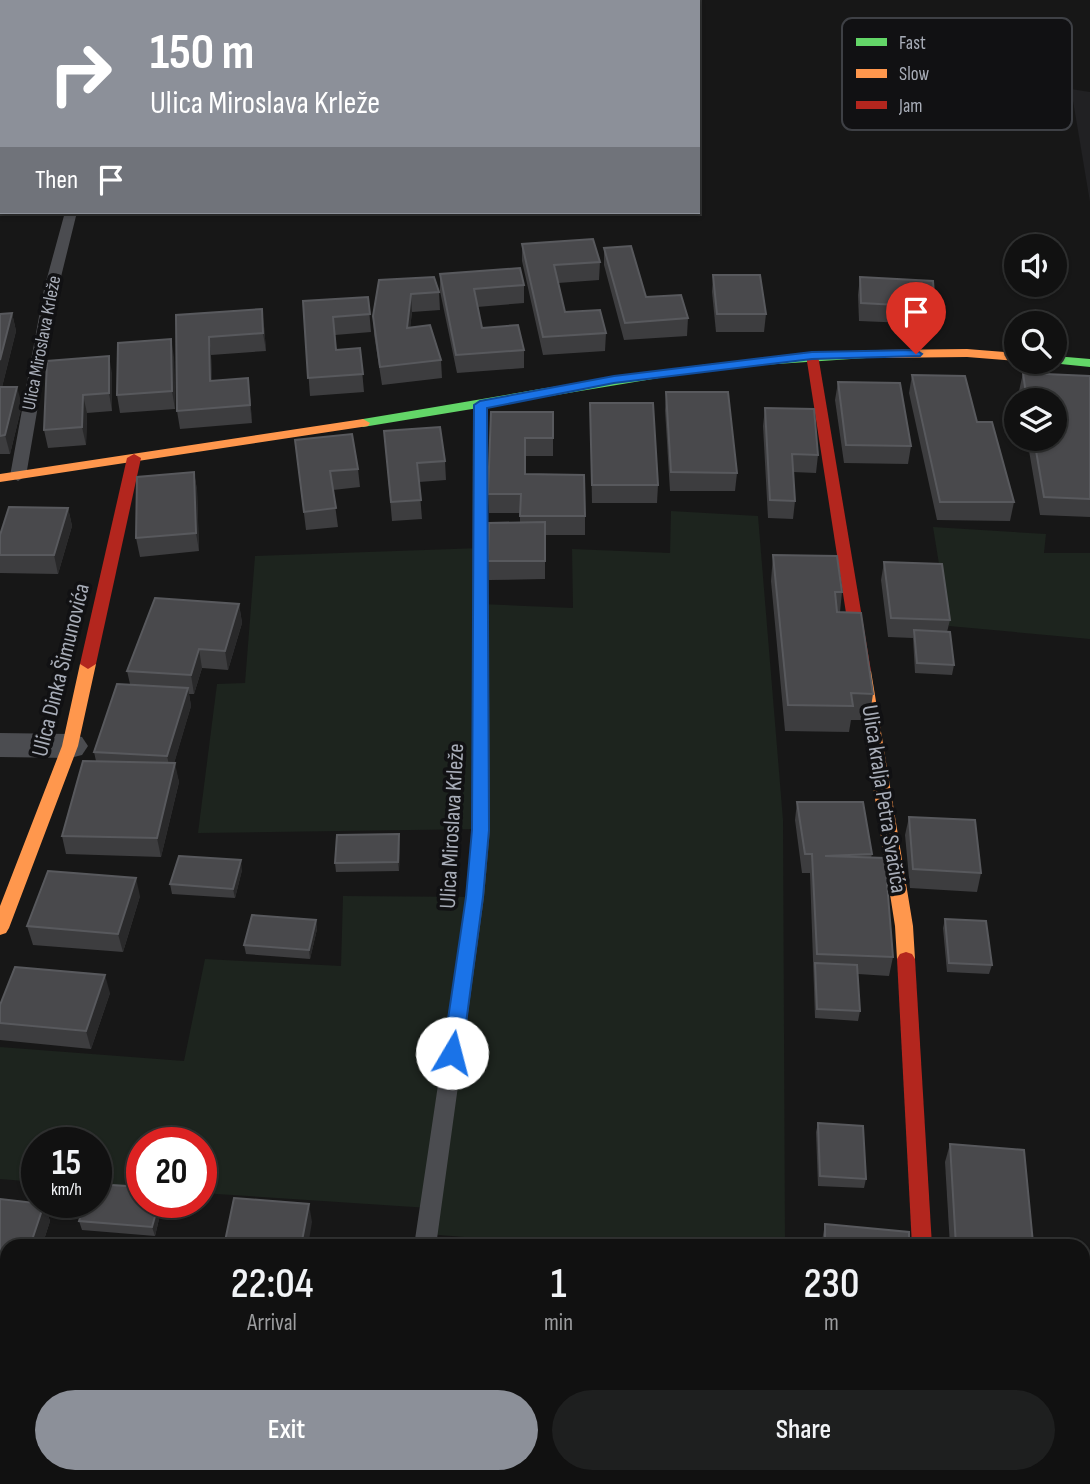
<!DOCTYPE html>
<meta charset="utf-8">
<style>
body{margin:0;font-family:"Sofia Sans Condensed",sans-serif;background:#1e1f1f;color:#f1f3f6;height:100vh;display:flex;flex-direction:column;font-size:26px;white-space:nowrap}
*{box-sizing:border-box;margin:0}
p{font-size:23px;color:#9c9d9f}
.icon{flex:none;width:38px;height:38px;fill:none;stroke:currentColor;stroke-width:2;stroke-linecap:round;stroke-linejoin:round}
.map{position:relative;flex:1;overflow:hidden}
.details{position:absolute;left:0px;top:1239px;width:1090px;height:245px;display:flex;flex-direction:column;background:#111;border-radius:21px 21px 0 0;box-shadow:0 2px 5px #0004,0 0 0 2px #303131}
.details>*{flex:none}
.banner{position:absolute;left:0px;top:0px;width:700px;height:214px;box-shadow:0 2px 5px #0004,0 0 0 2px #303131;background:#8c9099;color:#fff;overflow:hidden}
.controls{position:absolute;left:1004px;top:234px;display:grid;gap:14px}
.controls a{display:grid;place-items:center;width:63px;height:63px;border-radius:50%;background:#111;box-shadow:0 2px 5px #0004,0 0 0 2px #303131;font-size:35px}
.speed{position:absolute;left:21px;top:1127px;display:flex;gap:14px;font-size:35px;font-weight:700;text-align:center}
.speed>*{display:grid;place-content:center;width:91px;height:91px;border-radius:50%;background:#111;box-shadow:0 2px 5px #0004,0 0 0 2px #303131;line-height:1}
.speed small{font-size:18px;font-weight:400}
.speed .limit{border:10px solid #d22;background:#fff;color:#111}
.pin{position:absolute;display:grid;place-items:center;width:60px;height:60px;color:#fff;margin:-72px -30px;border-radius:50% 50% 50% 0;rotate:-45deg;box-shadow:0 0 7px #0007}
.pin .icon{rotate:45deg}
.me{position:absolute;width:77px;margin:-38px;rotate:8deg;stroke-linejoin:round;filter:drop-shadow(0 0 5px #0008)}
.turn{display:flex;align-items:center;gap:24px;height:147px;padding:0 35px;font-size:32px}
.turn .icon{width:91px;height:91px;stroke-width:2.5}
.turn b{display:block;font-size:49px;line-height:60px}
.then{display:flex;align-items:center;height:66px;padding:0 35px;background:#0003;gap:14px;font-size:26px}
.eta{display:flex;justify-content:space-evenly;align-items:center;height:119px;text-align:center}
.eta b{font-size:42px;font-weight:600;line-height:49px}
.action{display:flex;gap:14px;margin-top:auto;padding:14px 35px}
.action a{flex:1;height:80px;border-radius:42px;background:#8c9099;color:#fff;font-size:28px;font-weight:600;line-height:80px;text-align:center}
.action a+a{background:#1e1f1f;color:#f1f3f6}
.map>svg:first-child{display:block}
</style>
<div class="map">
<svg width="1090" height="1484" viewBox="0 0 1090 1484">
<rect width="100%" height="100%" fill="#171717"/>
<!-- built -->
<polygon fill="#212123" points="1071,89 1090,92 1090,202"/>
<!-- green -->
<g fill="#1d241e">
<polygon points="671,511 758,516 783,820 785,1246 575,1246 427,1234 429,1208 201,1193 201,1143 142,1143 142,1189 96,1186 96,1143 37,1143 37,1182 0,1179 0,1047 184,1061 205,959 341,966 343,896 475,897 480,829 198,833 217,684 245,683 255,556 481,548 481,604 573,608 572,549 670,553"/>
<polygon points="933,527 1046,534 1044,553 1090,553 1090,639 949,626"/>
<polygon points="0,1451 7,1452 7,1477 782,1477 781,1484 0,1484"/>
</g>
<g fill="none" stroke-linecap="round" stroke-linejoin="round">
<!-- lane -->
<g fill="#4b4c50" fill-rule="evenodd">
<polygon points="65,212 77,212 58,289 26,476 18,481 10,476 44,289"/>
<polygon points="480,401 487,405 490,829 484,897 436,1246 414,1246 466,897 472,829 473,405"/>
</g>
<!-- street -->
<g fill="#4b4c50" fill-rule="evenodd">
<polygon points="0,733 70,734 82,737 88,746 82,755 70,758 0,757"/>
<rect x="911" y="1477" width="48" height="7"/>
</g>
<!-- fast -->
<g fill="#63d668" fill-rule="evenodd">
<path d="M877,350L881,351V357L748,366L683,374L363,427L356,423L363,419C534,391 703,357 877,350Z"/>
<polygon points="1055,356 1090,359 1090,367 1051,363 1055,362"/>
</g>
<!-- slow -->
<g fill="#ff974d" fill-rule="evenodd">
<polygon points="967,349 1017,353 1017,361 967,357 877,358 871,354 877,350"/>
<polygon points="363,419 370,423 368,426 0,482 0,474"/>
<polygon points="88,659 96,664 78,746 9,928 6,933 0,935 0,906 62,746 80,664"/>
<polygon points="863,666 871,671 913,926 915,959 912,964 906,966 900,964 897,959 895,926 855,671"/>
</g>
<!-- jam -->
<g fill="#b3261e" fill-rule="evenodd">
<polygon points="812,351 818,355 871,671 863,676 855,671 806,355"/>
<polygon points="134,454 141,458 96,664 88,669 80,664 127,458"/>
<polygon points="906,952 912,954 915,959 932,1246 912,1246 897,959 900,954"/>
</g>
</g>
<!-- wall -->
<g fill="#3d3d3f">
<polygon points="0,76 2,76 2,138 0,139"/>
<polygon points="522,244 600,262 599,280 558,283 565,312 606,333 605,351 543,355 522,261"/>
<polygon points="604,248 646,297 688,318 687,336 624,340 604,265"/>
<polygon points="440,274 524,285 524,303 477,307 482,328 524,350 524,368 457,373 440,291"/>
<polygon points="713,275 766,314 764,332 716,332 712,292"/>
<polygon points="860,277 935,307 932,324 859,321 858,295"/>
<polygon points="379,280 439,292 440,310 412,312 410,328 441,360 442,378 382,385 374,334 373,316"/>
<polygon points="368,297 371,332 335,335 336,350 360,348 364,392 310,396 303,301"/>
<polygon points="12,313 16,331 2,387 22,405 10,454 0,454 0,314"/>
<polygon points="176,315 264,326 266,351 211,355 212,381 250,396 252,423 180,429 177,411"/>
<polygon points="174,357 175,409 120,413 117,395"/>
<polygon points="47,361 112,373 112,411 87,413 86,445 48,448 44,430"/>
<polygon points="1023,373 1090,376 1090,517 1040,515 1027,439 1055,439 1055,401 1020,401 1019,391"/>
<polygon points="912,375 1014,502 1010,521 937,520 909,393"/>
<polygon points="838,382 911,446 908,464 844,463 835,400"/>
<polygon points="666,392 737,473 735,491 670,491 665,410"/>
<polygon points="590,403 658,485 657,503 592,503"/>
<polygon points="765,408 818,455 816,473 793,472 795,501 793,519 768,518 763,426"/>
<polygon points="491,412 553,412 553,456 525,456 525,474 585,516 585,535 545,535 545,579 489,580 488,561 520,522 520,513 489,513 488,494"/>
<polygon points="384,431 445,461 446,480 419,482 422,519 392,521"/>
<polygon points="295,440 358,469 360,487 333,490 338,527 306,530"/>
<polygon points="194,472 197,490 199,551 140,557 136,538"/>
<polygon points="68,508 72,526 58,574 0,573 0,535"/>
<polygon points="773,555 842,592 840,612 873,694 869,720 851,720 849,732 785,731 771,581"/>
<polygon points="884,562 950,620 947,632 954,665 952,675 915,673 913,638 888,637 881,580"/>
<polygon points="239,604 242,623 228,670 202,668 194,694 189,694 191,706 174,763 179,782 161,857 66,854 62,836 96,761 94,752 130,684 127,671"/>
<polygon points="797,802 872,854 871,858 893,957 889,976 858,974 860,1011 858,1021 815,1018 810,873 802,873 795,820"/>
<polygon points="909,817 981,873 977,892 910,888 905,835"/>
<polygon points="400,844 399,871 336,872 335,863"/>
<polygon points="242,870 235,898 172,894 170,884"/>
<polygon points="140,896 123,952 33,945 27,926"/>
<polygon points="945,919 992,965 989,974 947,972 943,928"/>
<polygon points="316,920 317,929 310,959 246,954 244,945"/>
<polygon points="110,993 91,1049 0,1040 0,1005"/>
<polygon points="818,1123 866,1179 864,1188 818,1186 816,1132"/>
<polygon points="950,1144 1033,1243 1032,1246 950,1246 945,1162"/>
<polygon points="0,1199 44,1204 50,1221 42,1246 7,1246 7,1304 0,1303"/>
<polygon points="163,1202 155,1236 82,1230 79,1221"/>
<polygon points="825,1224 909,1246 821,1246"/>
<polygon points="996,1477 1052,1477 1052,1484 997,1484"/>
</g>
<!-- shaded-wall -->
<g fill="#29292a">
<polygon points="411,294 412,312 408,346 407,328"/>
<polygon points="262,309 264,326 266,351 263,333"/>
<polygon points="12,313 16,331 0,395 0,360"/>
<polygon points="209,337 211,355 213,399 210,381"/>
<polygon points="171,339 174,357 175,409 172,391"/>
<polygon points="109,356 112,373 112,411 109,393"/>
<polygon points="248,378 250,396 252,423 250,405"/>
<polygon points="17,387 22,405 10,454 5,435"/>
<polygon points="83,395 87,413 86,445 82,427"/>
<polygon points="194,472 197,490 199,551 196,533"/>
<polygon points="68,508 72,526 58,574 54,555"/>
<polygon points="239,604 242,623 228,670 225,651"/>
<polygon points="199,649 202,668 194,694 191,675"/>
<polygon points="188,688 191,706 171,774 167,756"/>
<polygon points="175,763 179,782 161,857 157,838"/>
<polygon points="399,834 400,844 399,871 398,862"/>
<polygon points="241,860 242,870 235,898 233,889"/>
<polygon points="136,878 140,896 123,952 118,934"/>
<polygon points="316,920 317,929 310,959 309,950"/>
<polygon points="105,975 110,993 91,1049 86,1031"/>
<polygon points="159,1202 163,1202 155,1236 152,1227"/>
<polygon points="44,1204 50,1221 42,1246 30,1246"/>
<polygon points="309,1204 312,1222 308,1246 301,1246"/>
<polygon points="3,1331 7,1340 7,1357 0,1378 0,1341"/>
</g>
<!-- building -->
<g fill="#49494c" stroke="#58595d" stroke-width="2">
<rect x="0" y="76" width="2" height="46"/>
<polygon points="593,239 600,262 554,265 565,312 600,310 606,333 543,337 522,244"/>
<polygon points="631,246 646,297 681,295 688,318 625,323 604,248"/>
<polygon points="520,268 524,285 474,289 482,328 518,325 524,350 456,355 440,274"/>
<polygon points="713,275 760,275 766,314 717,314"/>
<polygon points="434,277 439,292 411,294 407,328 430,325 441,360 380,367 373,316 379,280"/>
<polygon points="860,277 933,281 935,307 861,303"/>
<polygon points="368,297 370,314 333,317 336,350 360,348 363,374 308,378 303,301"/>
<polygon points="262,309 263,333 209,337 210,381 248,378 250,405 177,411 176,315"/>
<polygon points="12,313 0,360 0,314"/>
<polygon points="171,339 172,391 117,395 118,343"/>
<polygon points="109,356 109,393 83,395 82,427 44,430 47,361"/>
<polygon points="1023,373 1090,376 1090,499 1044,497 1034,439 1055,439 1055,401 1027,401"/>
<polygon points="912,375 965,376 977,422 992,422 1014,502 940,502"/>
<polygon points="838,382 900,383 911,446 846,445"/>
<polygon points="0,387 17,387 5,435 0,436"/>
<polygon points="666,392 728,392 737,473 671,472"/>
<polygon points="590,403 653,403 658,485 592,485"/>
<polygon points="765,408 814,409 818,455 792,454 795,501 770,500"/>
<polygon points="491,412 553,412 553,438 525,438 525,474 584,475 585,516 520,516 521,494 488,494"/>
<polygon points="440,427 445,461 417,463 421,500 391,502 384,431"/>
<polygon points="352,434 358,469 330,471 336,508 304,512 295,440"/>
<polygon points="194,472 196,533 136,538 137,477"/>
<polygon points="9,507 68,508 54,555 0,555 0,535"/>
<polygon points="545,522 545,561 488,561 489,523"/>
<polygon points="773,555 837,556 842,592 835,592 837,612 861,613 873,694 851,693 853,706 788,705"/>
<polygon points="884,562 942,564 950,620 891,618"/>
<polygon points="155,598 239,604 225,651 199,649 191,675 127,671"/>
<polygon points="914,630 950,632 954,665 917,663"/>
<polygon points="117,684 188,688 167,756 94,752"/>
<polygon points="83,761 175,763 157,838 62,836"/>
<polygon points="797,802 863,802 872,854 825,856 885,858 893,957 817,954 812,854 805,854"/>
<polygon points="909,817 975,820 981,873 913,869"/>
<polygon points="399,834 398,862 335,863 337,835"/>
<polygon points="179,856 241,860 233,889 170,884"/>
<polygon points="48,871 136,878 118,934 27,926"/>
<polygon points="252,915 316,920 309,950 244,945"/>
<polygon points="945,919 986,921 992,965 949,963"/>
<polygon points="815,963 857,965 860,1011 817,1009"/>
<polygon points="15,967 105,975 86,1031 0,1023 0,1005"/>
<polygon points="818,1123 863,1126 866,1179 820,1176"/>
<polygon points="950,1144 1024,1150 1033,1243 1018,1242 1019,1246 956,1246"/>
<polygon points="96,1184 142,1187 142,1202 159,1202 152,1227 79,1221 85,1202 96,1202"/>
<polygon points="234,1198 309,1204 301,1246 224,1246"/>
<polygon points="0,1199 44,1204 30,1246 7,1246 7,1287 0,1287"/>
<polygon points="825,1224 909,1232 909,1246 825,1246"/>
<polygon points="0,1331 3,1331 0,1341"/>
<polygon points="1000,1477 1052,1477 1052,1484 1001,1484"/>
</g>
<!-- route -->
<polygon fill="#1a73e8" stroke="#114b97" stroke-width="2" points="916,350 922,354 920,356 812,359 614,383 487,408 489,830 483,897 462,1053 459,1058 452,1060 446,1058 443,1053 466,897 472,830 474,405 480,401 614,376 812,352"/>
<g text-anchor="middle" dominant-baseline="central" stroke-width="7" stroke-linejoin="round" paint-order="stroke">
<!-- far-street labels -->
<g font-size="19" fill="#a8adb8" stroke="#111113">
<text transform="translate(42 343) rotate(-79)">Ulica Miroslava Krleže</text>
</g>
<!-- street labels -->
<g font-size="23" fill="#a8adb8" stroke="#111113">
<text transform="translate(61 670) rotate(-76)">Ulica Dinka Šimunovića</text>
<text transform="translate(884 799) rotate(81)">Ulica kralja Petra Svačića</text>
<text transform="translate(452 826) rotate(-87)">Ulica Miroslava Krleže</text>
</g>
</g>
<!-- legend -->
<rect x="842" y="18" width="230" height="112" rx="10" fill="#111113" stroke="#3e4045" stroke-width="2"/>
<rect x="856" y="38" width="31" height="8" fill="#63d668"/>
<rect x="856" y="69" width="31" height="9" fill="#ff974d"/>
<rect x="856" y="101" width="31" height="8" fill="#b3261e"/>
<g font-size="19" fill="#a8adb8">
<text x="899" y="49">Fast</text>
<text x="899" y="80">Slow</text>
<text x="899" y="112">Jam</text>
</g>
</svg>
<div class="controls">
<a><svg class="icon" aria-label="sound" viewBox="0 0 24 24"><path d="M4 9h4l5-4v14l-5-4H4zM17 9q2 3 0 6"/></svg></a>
<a><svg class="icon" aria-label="search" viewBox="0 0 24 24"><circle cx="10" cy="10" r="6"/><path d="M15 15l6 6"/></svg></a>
<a><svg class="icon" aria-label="layers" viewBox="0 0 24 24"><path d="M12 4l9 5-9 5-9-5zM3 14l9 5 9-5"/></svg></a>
</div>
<div class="speed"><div>15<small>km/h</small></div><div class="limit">20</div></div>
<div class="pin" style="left:916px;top:354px;background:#d93025"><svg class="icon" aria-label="arrive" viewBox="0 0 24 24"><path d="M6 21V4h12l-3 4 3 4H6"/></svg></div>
<svg class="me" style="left:452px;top:1053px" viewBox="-20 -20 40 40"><circle r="19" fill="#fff"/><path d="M0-13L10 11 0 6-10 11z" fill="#1a73e8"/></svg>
<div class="banner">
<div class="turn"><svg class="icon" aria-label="right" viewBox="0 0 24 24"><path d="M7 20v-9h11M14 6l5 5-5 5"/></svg><div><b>150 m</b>Ulica Miroslava Krleže</div></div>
<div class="then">Then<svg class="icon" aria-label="arrive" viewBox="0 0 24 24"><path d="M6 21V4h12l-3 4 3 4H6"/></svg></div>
</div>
<section class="details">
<div class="eta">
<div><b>22:04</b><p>Arrival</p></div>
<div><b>1</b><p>min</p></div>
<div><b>230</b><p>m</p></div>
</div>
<div class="action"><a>Exit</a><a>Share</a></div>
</section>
</div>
